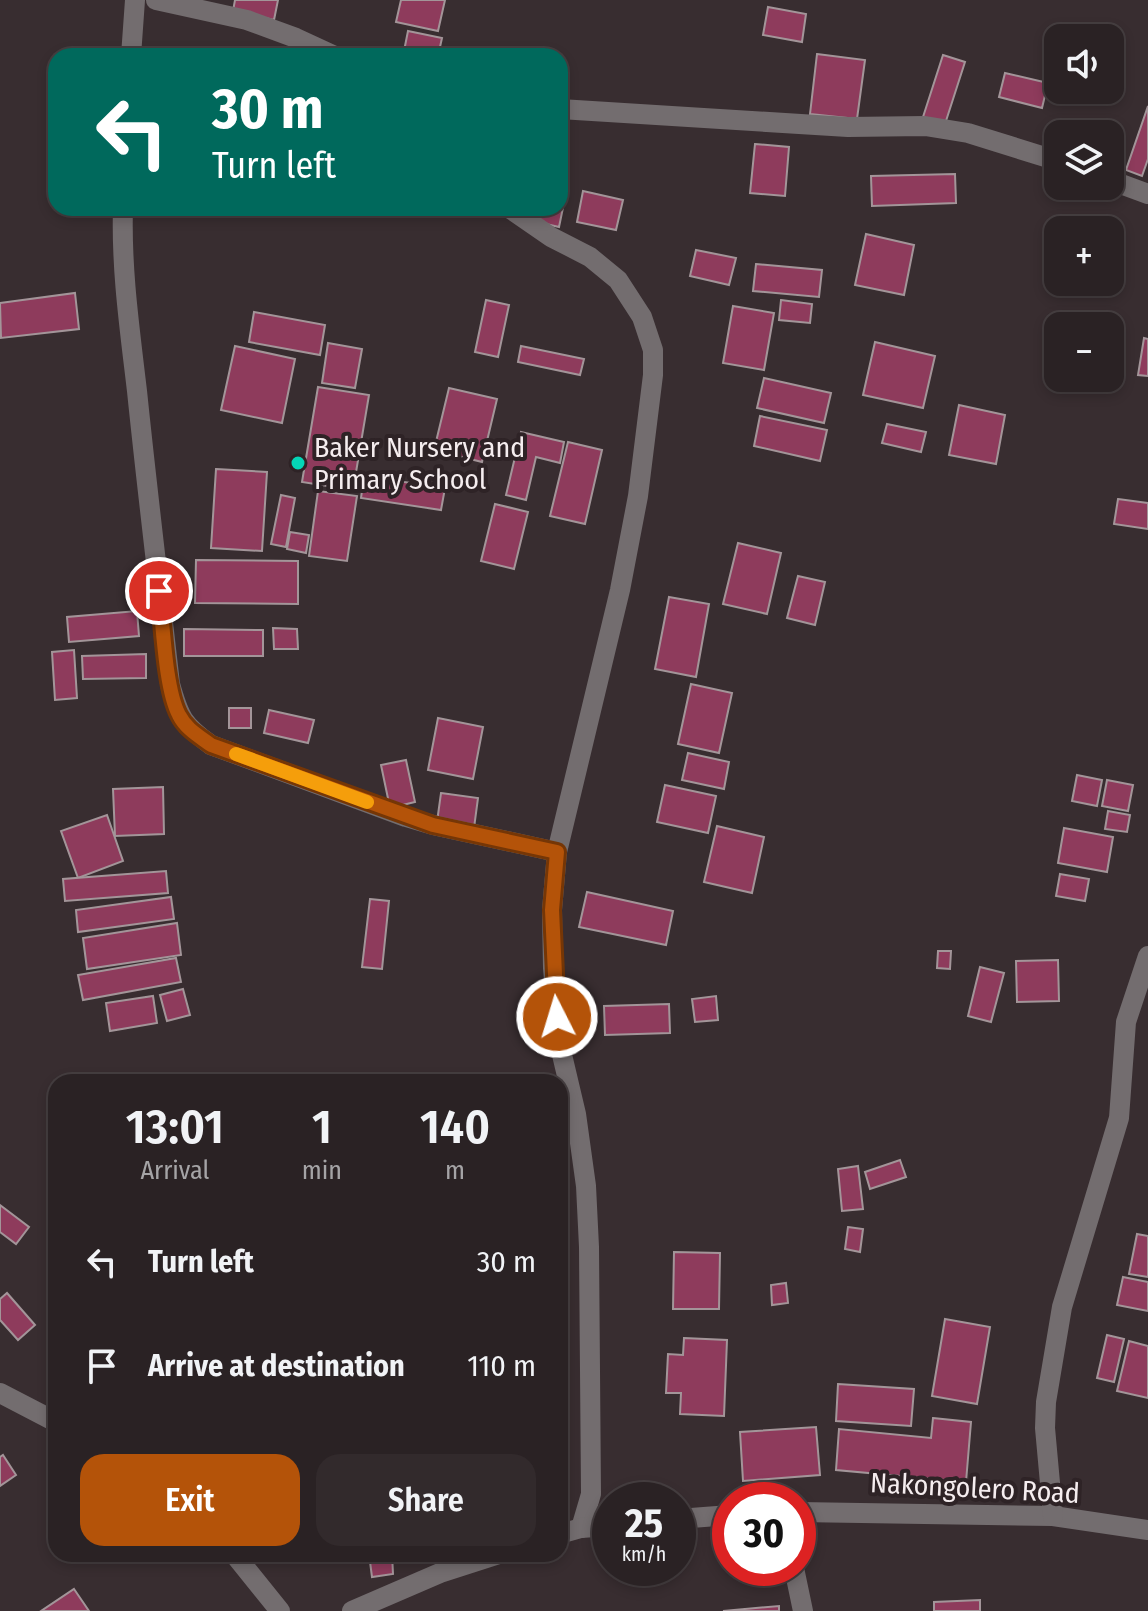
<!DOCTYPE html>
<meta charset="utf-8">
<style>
body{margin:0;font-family:"Fira Sans Condensed",sans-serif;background:#322a2c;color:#f1f3f6;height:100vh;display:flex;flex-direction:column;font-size:30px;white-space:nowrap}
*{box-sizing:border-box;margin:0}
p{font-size:26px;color:#a5a4a6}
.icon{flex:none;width:44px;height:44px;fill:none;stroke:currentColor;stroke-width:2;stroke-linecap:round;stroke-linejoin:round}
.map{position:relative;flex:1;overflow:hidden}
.sheet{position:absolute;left:48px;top:1074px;width:520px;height:488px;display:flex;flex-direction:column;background:#2a2224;border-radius:24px;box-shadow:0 4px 12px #0003,0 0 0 2px #463f41}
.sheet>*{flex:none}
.banner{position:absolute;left:48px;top:48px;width:520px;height:168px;border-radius:24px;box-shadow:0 4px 12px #0003,0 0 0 2px #463f41;background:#00695c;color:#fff;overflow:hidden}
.fabs{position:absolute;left:1044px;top:24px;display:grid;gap:16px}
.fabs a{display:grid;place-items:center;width:80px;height:80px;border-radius:16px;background:#2a2224;box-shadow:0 4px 12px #0003,0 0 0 2px #463f41;font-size:40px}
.speed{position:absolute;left:592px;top:1482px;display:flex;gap:16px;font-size:40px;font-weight:700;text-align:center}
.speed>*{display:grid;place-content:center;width:104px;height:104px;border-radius:50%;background:#2a2224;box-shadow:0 4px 12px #0003,0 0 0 2px #463f41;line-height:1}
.speed small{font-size:20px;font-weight:400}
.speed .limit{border:12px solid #d22;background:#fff;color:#111}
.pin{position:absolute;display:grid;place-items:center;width:68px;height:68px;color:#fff;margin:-34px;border:4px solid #fff;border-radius:50%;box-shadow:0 2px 8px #0007}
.me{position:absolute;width:88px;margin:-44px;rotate:355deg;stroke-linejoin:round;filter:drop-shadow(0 0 6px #0008)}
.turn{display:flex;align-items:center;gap:28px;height:168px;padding:0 32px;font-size:36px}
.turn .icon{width:104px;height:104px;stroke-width:2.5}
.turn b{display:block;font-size:56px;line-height:68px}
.eta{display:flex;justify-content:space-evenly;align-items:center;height:136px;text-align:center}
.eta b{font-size:48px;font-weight:600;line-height:56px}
.primary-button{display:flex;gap:16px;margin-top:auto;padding:16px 32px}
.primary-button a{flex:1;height:92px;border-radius:24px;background:#b45309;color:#fff;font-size:32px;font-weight:600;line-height:92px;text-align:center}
.primary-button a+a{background:#322a2c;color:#f1f3f6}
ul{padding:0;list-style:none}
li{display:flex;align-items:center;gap:24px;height:104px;padding:0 32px}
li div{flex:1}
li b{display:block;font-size:30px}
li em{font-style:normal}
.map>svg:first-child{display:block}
</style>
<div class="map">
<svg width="1148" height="1611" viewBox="0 0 1148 1611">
<rect width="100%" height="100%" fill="#382d30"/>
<!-- building -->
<g fill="#8e3b5c" stroke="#a39599" stroke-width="2">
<polygon points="235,0 278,0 274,20 233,11"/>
<polygon points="401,0 445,0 438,31 396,22"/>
<polygon points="768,7 806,14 802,42 763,35"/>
<polygon points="408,31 442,38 438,56 403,56"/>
<polygon points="817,54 865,60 857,119 810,114"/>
<polygon points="943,55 965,62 945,124 923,117"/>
<polygon points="1005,73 1048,83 1042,108 999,97"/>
<polygon points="1148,106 1148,159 1142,176 1126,170"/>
<polygon points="755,144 789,147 785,196 750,193"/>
<polygon points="955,174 956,203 872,206 871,176"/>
<polygon points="583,191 623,200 616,230 577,222"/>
<polygon points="560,192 566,193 559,227 529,220 531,208 560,208"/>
<polygon points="866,234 914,245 904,295 855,285"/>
<polygon points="696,250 736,258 729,285 690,276"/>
<polygon points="756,264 822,270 819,297 753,291"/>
<polygon points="75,293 79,329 1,338 0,303"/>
<polygon points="486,300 509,305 498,357 475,352"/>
<polygon points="781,300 812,304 810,323 779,320"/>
<polygon points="733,306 774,313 764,370 723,363"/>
<polygon points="254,312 325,325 320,355 249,342"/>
<polygon points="1144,338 1148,339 1148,376 1138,375"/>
<polygon points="875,342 935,356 923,408 863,395"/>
<polygon points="328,343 362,349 355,388 322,383"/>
<polygon points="235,346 295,359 282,423 221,410"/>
<polygon points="521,346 584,359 580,375 518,362"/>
<polygon points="764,378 831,393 824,423 757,408"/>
<polygon points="318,387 369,395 353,490 302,482"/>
<polygon points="449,388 497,399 482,462 434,450"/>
<polygon points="959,405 1005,415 996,464 949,455"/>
<polygon points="760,416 827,430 820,461 754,446"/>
<polygon points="887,424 926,432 921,452 882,443"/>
<polygon points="521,432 564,442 560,463 536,457 526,500 506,495"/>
<polygon points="568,442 602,450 585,524 550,516"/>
<polygon points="216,469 267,472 262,551 211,548"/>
<polygon points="364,476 445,488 441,510 361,498"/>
<polygon points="318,491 357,496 347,561 309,556"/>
<polygon points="281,495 295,498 286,547 271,544"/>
<polygon points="1118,499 1148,503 1148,529 1114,524"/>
<polygon points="495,504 528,512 514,569 481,561"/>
<polygon points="290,532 309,535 306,553 287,549"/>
<polygon points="738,543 781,553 767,614 723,604"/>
<polygon points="196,560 298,561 298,604 195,603"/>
<polygon points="798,576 825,582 815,625 787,618"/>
<polygon points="669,597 709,604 696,677 655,669"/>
<polygon points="137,611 139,636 69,642 67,617"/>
<polygon points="273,628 297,629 298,649 274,649"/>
<polygon points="184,629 263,630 263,656 184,656"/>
<polygon points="74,650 77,698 55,700 52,652"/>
<polygon points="146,654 146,678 83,679 82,656"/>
<polygon points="691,684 732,693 719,753 678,744"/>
<rect x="229" y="708" width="22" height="20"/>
<polygon points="269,710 314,720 308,743 264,733"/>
<polygon points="438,718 483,727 473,779 428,770"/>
<polygon points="688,753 729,762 724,789 682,780"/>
<polygon points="406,760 415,802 390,808 381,765"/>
<polygon points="1077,775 1102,780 1097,806 1072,801"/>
<polygon points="1107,780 1133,785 1128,811 1102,806"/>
<polygon points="665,785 716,796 708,833 657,822"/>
<polygon points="163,787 164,834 115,836 113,789"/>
<polygon points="441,793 478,798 474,828 437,822"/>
<polygon points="1108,811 1130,815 1127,832 1105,829"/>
<polygon points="107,815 123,861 78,878 61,831"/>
<polygon points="717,826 764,837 752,893 704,882"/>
<polygon points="1064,828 1113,837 1107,872 1058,863"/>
<polygon points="166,871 168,893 65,901 63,879"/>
<polygon points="1060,874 1089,879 1085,901 1056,896"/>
<polygon points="587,892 673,911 666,945 579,927"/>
<polygon points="171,897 174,919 78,932 76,910"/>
<polygon points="370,899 389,901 382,969 362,967"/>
<polygon points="177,923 181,955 87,969 83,938"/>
<polygon points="938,951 951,951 950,969 937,968"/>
<polygon points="176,958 181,982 83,1000 78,975"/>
<polygon points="1058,960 1059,1001 1017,1002 1016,961"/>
<polygon points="980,967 1004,973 991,1022 968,1016"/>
<polygon points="183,989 190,1015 167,1021 160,995"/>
<polygon points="153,996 157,1023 110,1031 106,1003"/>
<polygon points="716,996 718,1020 695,1022 692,999"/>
<polygon points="669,1004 670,1033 605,1035 604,1006"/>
<polygon points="900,1160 906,1177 870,1189 865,1172"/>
<polygon points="858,1166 863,1209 842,1211 838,1169"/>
<polygon points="0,1205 29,1227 16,1244 0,1232"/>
<polygon points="848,1227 863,1229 860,1252 845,1249"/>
<polygon points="1137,1234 1148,1236 1148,1277 1129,1274"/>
<polygon points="674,1252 720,1253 719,1309 673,1309"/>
<polygon points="1123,1277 1148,1282 1148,1311 1117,1305"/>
<polygon points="786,1283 788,1303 772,1305 771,1285"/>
<polygon points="7,1293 35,1325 18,1340 0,1320 0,1299"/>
<polygon points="945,1319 990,1327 977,1404 932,1396"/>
<polygon points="1107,1335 1124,1339 1114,1382 1097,1378"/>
<polygon points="684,1338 727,1340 724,1416 680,1414 681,1393 666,1393 668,1354 683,1355"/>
<polygon points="1129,1341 1148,1346 1148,1398 1117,1391"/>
<polygon points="838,1384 914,1389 911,1426 836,1421"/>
<polygon points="933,1418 971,1422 966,1482 836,1470 839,1429 931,1438"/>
<polygon points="816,1427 820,1475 743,1481 740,1432"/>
<polygon points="3,1455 16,1475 0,1486 0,1457"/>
<polygon points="369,1554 392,1554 393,1574 372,1577"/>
<polygon points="74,1589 89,1611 41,1611"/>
<polygon points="980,1600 980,1611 934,1611 934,1602"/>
<polygon points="779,1606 779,1611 723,1611"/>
</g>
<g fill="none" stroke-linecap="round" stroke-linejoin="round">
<!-- minor -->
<g stroke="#736d6f" stroke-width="20">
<polyline points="156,0 247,20 296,38 335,56"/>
<polyline points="131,56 135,0"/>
<polyline points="560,109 848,127 925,126 968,133 1058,161"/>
<polyline points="1110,180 1148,194"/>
<path d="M123,208C121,269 130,331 137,391C147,489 159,586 170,684C179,717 183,725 211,745L406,817L433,825L557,852"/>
<polyline points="509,208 551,237 590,257 618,280 642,317 653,350 653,375 638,496 620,590 557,852 552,910 553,968 559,1042 576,1114 586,1186 589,1247 591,1494 581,1528"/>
<polyline points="0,1393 56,1422"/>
<polyline points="798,1512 1053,1516 1148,1530"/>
<polyline points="1053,1516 1045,1428 1046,1402 1062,1307 1119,1118 1126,1022 1148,956"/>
<polyline points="678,1519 730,1515"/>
<polyline points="560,1534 581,1528 610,1526"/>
<polyline points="234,1554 280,1611"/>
<polyline points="794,1568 803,1611"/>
<polyline points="352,1611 440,1573 499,1554"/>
</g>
</g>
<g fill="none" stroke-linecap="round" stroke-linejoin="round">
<!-- route casing -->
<g stroke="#753606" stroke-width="20">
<path id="route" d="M159,591C163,623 165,689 179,715C186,729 199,736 211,745L433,825L557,852L552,910L557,1017"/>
</g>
<!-- route -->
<use href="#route" stroke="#b45309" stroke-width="14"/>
<!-- slow -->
<polyline stroke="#f59e0b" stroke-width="14" points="236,754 367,802"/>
</g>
<!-- markers -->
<circle fill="#04d5b6" stroke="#2e2326" stroke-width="3" cx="298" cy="463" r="8"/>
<g text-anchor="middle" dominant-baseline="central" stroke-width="8" stroke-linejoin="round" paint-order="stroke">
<!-- poi labels -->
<g font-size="28" fill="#f5edef" stroke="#2e2326" text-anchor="start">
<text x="314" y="447">Baker Nursery and<tspan x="314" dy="32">Primary School</tspan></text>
</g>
<!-- street labels -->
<g font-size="28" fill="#f5edef" stroke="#2e2326">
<text transform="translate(975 1488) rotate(3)">Nakongolero Road</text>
</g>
</g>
</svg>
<div class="fabs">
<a><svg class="icon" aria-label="sound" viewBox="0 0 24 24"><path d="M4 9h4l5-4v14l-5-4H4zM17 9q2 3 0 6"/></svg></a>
<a><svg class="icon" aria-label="layers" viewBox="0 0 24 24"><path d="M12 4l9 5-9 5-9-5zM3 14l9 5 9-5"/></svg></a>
<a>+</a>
<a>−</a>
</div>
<div class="speed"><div>25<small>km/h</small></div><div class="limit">30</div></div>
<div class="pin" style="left:159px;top:591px;background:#d93025"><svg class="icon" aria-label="arrive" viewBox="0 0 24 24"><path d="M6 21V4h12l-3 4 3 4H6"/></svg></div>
<svg class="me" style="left:557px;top:1017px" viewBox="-20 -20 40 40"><circle r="17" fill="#b45309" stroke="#fff" stroke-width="3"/><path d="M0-11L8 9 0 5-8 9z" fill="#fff"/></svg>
<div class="banner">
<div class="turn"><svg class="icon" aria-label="left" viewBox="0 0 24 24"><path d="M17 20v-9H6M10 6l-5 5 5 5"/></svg><div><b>30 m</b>Turn left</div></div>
</div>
<section class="sheet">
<div class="eta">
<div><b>13:01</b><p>Arrival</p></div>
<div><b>1</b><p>min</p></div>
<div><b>140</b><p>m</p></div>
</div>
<ul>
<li><svg class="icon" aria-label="left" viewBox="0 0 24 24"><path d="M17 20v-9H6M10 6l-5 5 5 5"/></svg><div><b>Turn left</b></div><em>30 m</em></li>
<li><svg class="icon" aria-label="arrive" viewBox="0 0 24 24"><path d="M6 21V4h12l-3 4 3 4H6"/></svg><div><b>Arrive at destination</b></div><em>110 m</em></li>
</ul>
<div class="primary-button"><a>Exit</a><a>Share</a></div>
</section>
</div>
